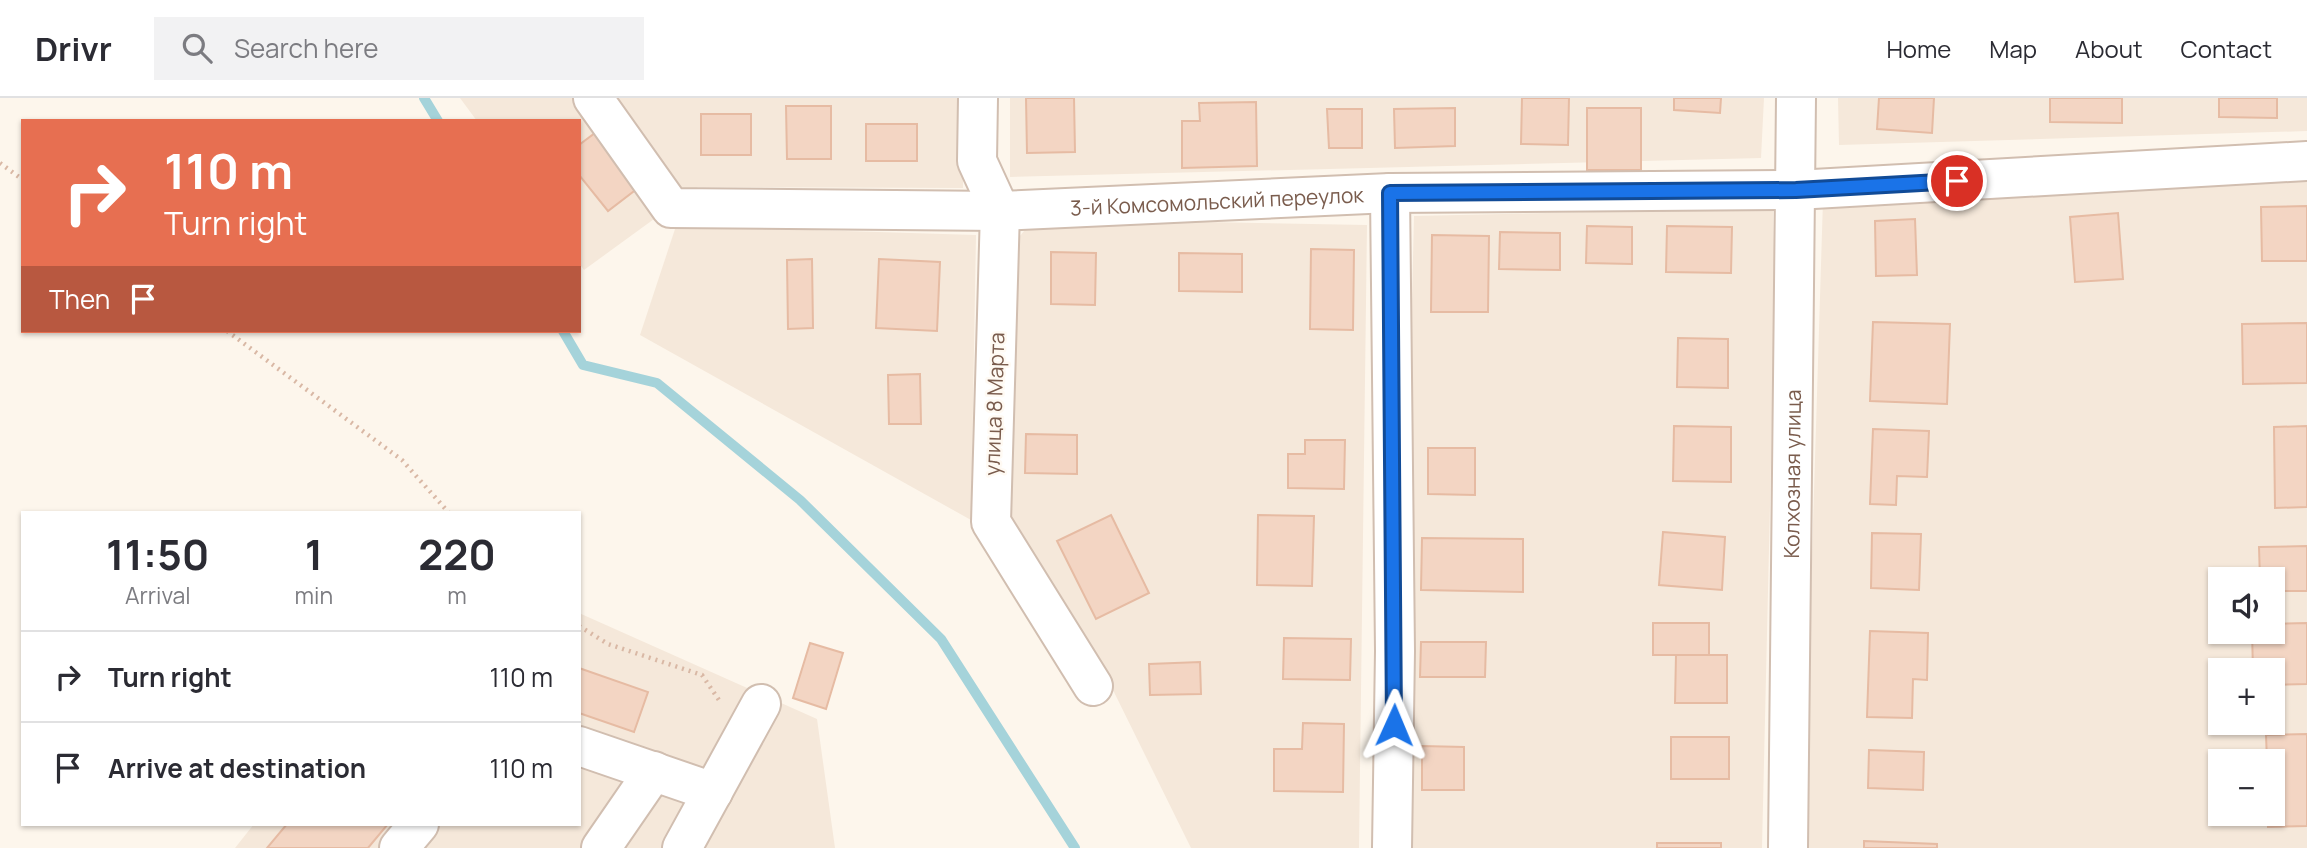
<!DOCTYPE html>
<meta charset="utf-8">
<style>
body{margin:0;font-family:Manrope,sans-serif;background:#f2f2f3;color:#2b2b33;height:100vh;display:flex;flex-direction:column;font-size:26px;white-space:nowrap}
*{box-sizing:border-box;margin:0}
p{font-size:23px;color:#7c7c81}
.icon{flex:none;width:38px;height:38px;fill:none;stroke:currentColor;stroke-width:2;stroke-linecap:round;stroke-linejoin:round}
.map{position:relative;flex:1;overflow:hidden}
.sheet{position:absolute;left:21px;top:413px;width:560px;height:315px;display:flex;flex-direction:column;background:#fff;border-radius:0px;box-shadow:0 2px 5px #0004}
.sheet>*{flex:none}
.guide{position:absolute;left:21px;top:21px;width:560px;height:214px;border-radius:0px;box-shadow:0 2px 5px #0004;background:#e76f51;color:#fff;overflow:hidden}
.controls{position:absolute;left:2208px;top:469px;display:grid;gap:14px}
.controls a{display:grid;place-items:center;width:77px;height:77px;border-radius:0px;background:#fff;box-shadow:0 2px 5px #0004;font-size:35px}
.pin{position:absolute;display:grid;place-items:center;width:60px;height:60px;color:#fff;margin:-30px;border:4px solid #fff;border-radius:50%;box-shadow:0 2px 7px #0007}
.me{position:absolute;width:77px;margin:-38px;rotate:1deg;stroke-linejoin:round;filter:drop-shadow(0 0 5px #0008)}
.turn{display:flex;align-items:center;gap:24px;height:147px;padding:0 28px;font-size:32px}
.turn .icon{width:91px;height:91px;stroke-width:2.5}
.turn b{display:block;font-size:49px;line-height:60px}
.then{display:flex;align-items:center;height:66px;padding:0 28px;background:#0003;gap:14px;font-size:26px}
.eta{display:flex;justify-content:space-evenly;align-items:center;height:119px;text-align:center}
.eta b{font-size:42px;font-weight:700;line-height:49px}
ul{padding:0;list-style:none}
li{display:flex;align-items:center;gap:21px;height:91px;padding:0 28px;border-top:2px solid #e1e1e2}
li div{flex:1}
li b{display:block;font-size:26px}
li em{font-style:normal}
header{display:flex;align-items:center;gap:42px;box-sizing:border-box;height:98px;padding:0 35px;background:#fff;border-bottom:2px solid #e1e1e2}
header strong{font-size:33px}
nav{display:flex;gap:38px;margin-inline-start:auto;font-size:24px}
.search{width:490px;height:63px;background:#f2f2f3;display:flex;align-items:center;gap:18px;box-sizing:border-box;padding:0 24px;border-radius:0px;color:#7c7c81;font-size:26px}
.map>svg:first-child{display:block}
</style>
<header>
<strong>Drivr</strong>
<div class="search"><svg class="icon" aria-label="search" viewBox="0 0 24 24"><circle cx="10" cy="10" r="6"/><path d="M15 15l6 6"/></svg>Search here</div>
<nav><a>Home</a><a>Map</a><a>About</a><a>Contact</a></nav>
</header>
<div class="map">
<svg width="2307" height="750" viewBox="0 0 2307 750">
<rect width="100%" height="100%" fill="#fdf6ec"/>
<!-- residential -->
<g fill="#f5e8da" fill-rule="evenodd">
<polygon points="460,0 963,0 963,90 698,89 584,172 579,165 579,23 477,23"/>
<polygon points="1010,0 1764,0 1761,60 1010,79"/>
<polygon points="1838,0 2307,0 2307,33 1839,47"/>
<path d="M2307,83V750H1803L1823,102ZM2221,481H2273V534H2221ZM2221,572H2273V625H2221ZM2221,663H2273V716H2221Z"/>
<polygon points="1773,110 1775,193 1762,750 1399,750 1414,118"/>
<polygon points="1034,121 1367,127 1359,750 1191,750 1110,586 1003,417 1015,144"/>
<polygon points="676,128 976,137 971,422 640,237"/>
<polygon points="579,515 817,621 835,750 235,750 254,726 579,726"/>
</g>
<g fill="none" stroke-linecap="round" stroke-linejoin="round">
<!-- stream -->
<g stroke="#a5d3da" stroke-width="10">
<polyline points="424,0 438,23"/>
<polyline points="563,233 583,267 657,285 800,402 941,541 1075,750"/>
</g>
</g>
<!-- building -->
<g fill="#f3d5c3" stroke="#e6bba3" stroke-width="2">
<polygon points="1026,0 1074,0 1075,54 1027,55"/>
<polygon points="1522,0 1569,0 1568,47 1521,46"/>
<polygon points="1674,0 1721,0 1720,15 1674,12"/>
<polygon points="1879,0 1934,0 1932,35 1877,31"/>
<polygon points="2050,0 2122,0 2122,25 2050,24"/>
<polygon points="2219,0 2277,0 2277,20 2219,19"/>
<polygon points="1256,4 1257,68 1182,70 1182,23 1200,23 1199,5"/>
<polygon points="786,8 831,8 831,61 787,61"/>
<polygon points="1455,10 1455,48 1395,50 1394,11"/>
<rect x="1587" y="10" width="54" height="62"/>
<polygon points="1327,11 1362,11 1362,50 1329,50"/>
<rect x="701" y="16" width="50" height="41"/>
<rect x="866" y="26" width="51" height="37"/>
<polygon points="595,35 638,90 608,113 579,77 579,47"/>
<polygon points="2307,108 2307,163 2262,163 2261,109"/>
<polygon points="2118,115 2123,181 2075,184 2070,119"/>
<polygon points="1915,121 1917,177 1876,178 1875,123"/>
<polygon points="1587,128 1632,129 1632,166 1586,165"/>
<polygon points="1667,128 1732,129 1731,175 1666,174"/>
<polygon points="1500,134 1560,135 1560,172 1499,171"/>
<polygon points="1432,137 1489,138 1488,214 1431,214"/>
<polygon points="1311,151 1354,152 1353,232 1310,231"/>
<polygon points="1051,154 1096,155 1095,207 1051,206"/>
<polygon points="1179,155 1242,156 1242,194 1179,193"/>
<polygon points="812,161 813,230 788,231 787,162"/>
<polygon points="879,161 940,164 937,233 876,230"/>
<polygon points="1873,224 1950,226 1947,306 1870,303"/>
<polygon points="2307,225 2307,285 2243,286 2242,226"/>
<polygon points="1678,240 1728,241 1728,290 1677,289"/>
<polygon points="920,276 921,326 889,326 888,277"/>
<polygon points="1674,328 1731,329 1731,384 1673,383"/>
<polygon points="2307,328 2307,409 2275,410 2274,329"/>
<polygon points="1873,331 1929,333 1927,379 1897,378 1896,407 1870,406"/>
<polygon points="1026,336 1077,337 1077,376 1025,375"/>
<polygon points="1305,342 1345,342 1344,391 1288,390 1288,356 1305,356"/>
<polygon points="1428,350 1475,350 1475,397 1428,396"/>
<polygon points="1111,417 1149,495 1096,521 1057,443"/>
<polygon points="1258,417 1314,418 1312,488 1257,487"/>
<polygon points="1663,434 1725,439 1722,492 1659,487"/>
<polygon points="1872,435 1921,436 1919,492 1871,490"/>
<polygon points="1422,440 1523,441 1523,494 1421,492"/>
<polygon points="2307,448 2307,493 2273,493 2273,481 2260,481 2259,449"/>
<rect x="1653" y="525" width="56" height="32"/>
<polygon points="2307,525 2307,586 2273,587 2273,572 2253,572 2252,534 2273,534 2273,526"/>
<polygon points="1870,533 1928,535 1927,582 1913,581 1912,620 1867,619"/>
<polygon points="1284,540 1351,541 1350,582 1283,581"/>
<polygon points="1421,544 1486,544 1485,579 1420,579"/>
<polygon points="810,545 843,555 826,611 793,600"/>
<polygon points="1676,557 1727,557 1727,605 1675,605"/>
<polygon points="1200,564 1201,596 1150,597 1149,566"/>
<polygon points="579,570 648,594 634,634 579,615"/>
<polygon points="1303,625 1344,626 1343,694 1274,693 1274,651 1302,651"/>
<polygon points="2307,636 2307,728 2268,729 2268,716 2273,716 2273,663 2267,663 2266,637"/>
<rect x="1671" y="639" width="58" height="42"/>
<polygon points="1422,648 1464,649 1464,692 1422,692"/>
<polygon points="1869,652 1924,654 1923,692 1868,690"/>
<polygon points="287,726 388,726 368,750 267,750"/>
<polygon points="1864,743 1937,746 1937,750 1864,750"/>
<rect x="1657" y="745" width="64" height="5"/>
</g>
<g fill="none" stroke-linecap="round" stroke-linejoin="round">
<!-- minor casing -->
<g stroke="#d1beb0" stroke-width="42">
<g id="minor">
<path id="s1" d="M593,0L671,110L1000,113L1390,95L1796,92L2307,63"/>
<polyline points="978,0 977,63 1000,113 991,424 1093,588"/>
<polyline points="1390,95 1395,553 1392,750"/>
<polyline points="579,648 713,694"/>
<polyline points="399,750 419,726"/>
<polyline points="601,750 654,673"/>
<polyline points="682,750 761,606"/>
<path id="s2" d="M1788,750L1796,0"/>
</g>
</g>
<!-- path -->
<g stroke="#d9b8a5" stroke-width="4.5" stroke-dasharray="2 5" stroke-linecap="butt">
<polyline points="0,65 23,82"/>
<polyline points="227,233 402,362 449,415"/>
<polyline points="579,528 608,546 702,577 721,605"/>
</g>
<!-- minor -->
<use href="#minor" stroke="#fff" stroke-width="38"/>
</g>
<g fill="none" stroke-linecap="round" stroke-linejoin="round">
<!-- route casing -->
<g stroke="#114b97" stroke-width="18">
<polyline id="route" points="1394,627 1390,95 1796,92 1957,83"/>
</g>
<!-- route -->
<use href="#route" stroke="#1a73e8" stroke-width="12"/>
</g>
<g text-anchor="middle" dominant-baseline="central" stroke-width="5" stroke-linejoin="round" paint-order="stroke">
<!-- street labels -->
<g font-size="21" fill="#7a5c4d" stroke="#fffaf3">
<text stroke="none"><textPath href="#s1" startOffset="681">3-й Комсомольский переулок</textPath></text>
<text transform="translate(994 306) rotate(-88)">улица 8 Марта</text>
<text stroke="none"><textPath href="#s2" startOffset="374">Колхозная улица</textPath></text>
</g>
</g>
</svg>
<div class="controls">
<a><svg class="icon" aria-label="sound" viewBox="0 0 24 24"><path d="M4 9h4l5-4v14l-5-4H4zM17 9q2 3 0 6"/></svg></a>
<a>+</a>
<a>−</a>
</div>
<div class="pin" style="left:1957px;top:83px;background:#d93025"><svg class="icon" aria-label="arrive" viewBox="0 0 24 24"><path d="M6 21V4h12l-3 4 3 4H6"/></svg></div>
<svg class="me" style="left:1394px;top:627px" viewBox="-20 -20 40 40"><path d="M0-17L14 15 0 8-14 15z" fill="#1a73e8" stroke="#fff" stroke-width="4"/></svg>
<div class="guide">
<div class="turn"><svg class="icon" aria-label="right" viewBox="0 0 24 24"><path d="M7 20v-9h11M14 6l5 5-5 5"/></svg><div><b>110 m</b>Turn right</div></div>
<div class="then">Then<svg class="icon" aria-label="arrive" viewBox="0 0 24 24"><path d="M6 21V4h12l-3 4 3 4H6"/></svg></div>
</div>
<section class="sheet">
<div class="eta">
<div><b>11:50</b><p>Arrival</p></div>
<div><b>1</b><p>min</p></div>
<div><b>220</b><p>m</p></div>
</div>
<ul>
<li><svg class="icon" aria-label="right" viewBox="0 0 24 24"><path d="M7 20v-9h11M14 6l5 5-5 5"/></svg><div><b>Turn right</b></div><em>110 m</em></li>
<li><svg class="icon" aria-label="arrive" viewBox="0 0 24 24"><path d="M6 21V4h12l-3 4 3 4H6"/></svg><div><b>Arrive at destination</b></div><em>110 m</em></li>
</ul>
</section>
</div>
